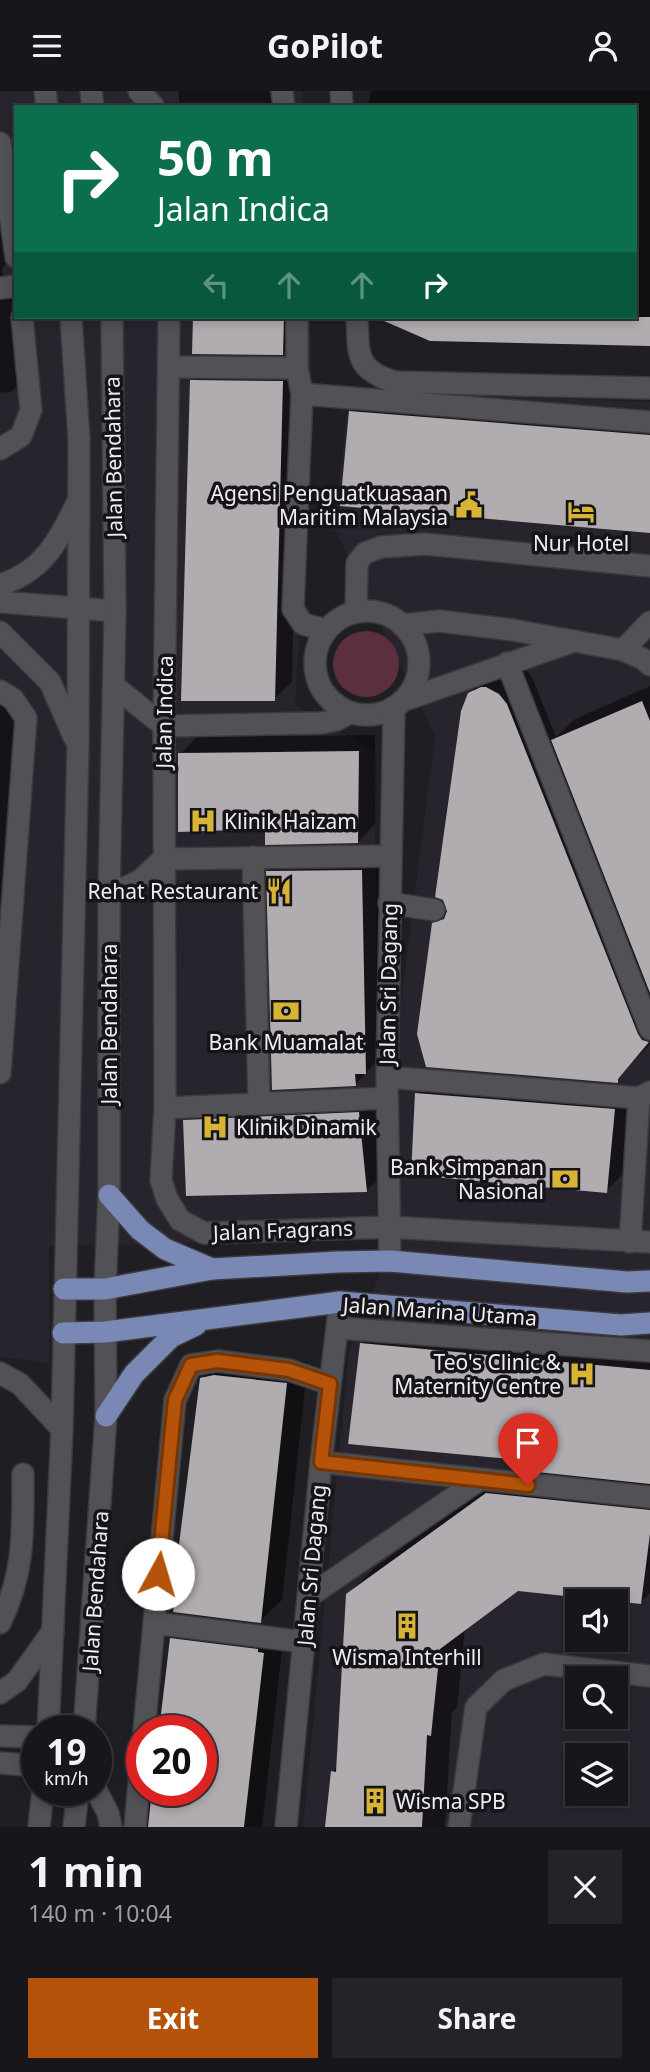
<!DOCTYPE html>
<meta charset="utf-8">
<style>
body{margin:0;font-family:"Noto Sans",sans-serif;background:#242327;color:#f1f3f6;height:100vh;display:flex;flex-direction:column;font-size:26px;white-space:nowrap}
*{box-sizing:border-box;margin:0}
p{font-size:23px;color:#9e9fa2}
.icon{flex:none;width:38px;height:38px;fill:none;stroke:currentColor;stroke-width:2;stroke-linecap:round;stroke-linejoin:round}
.map{position:relative;height:1736px;overflow:hidden}
.side{display:flex;flex-direction:column;background:#17161a;flex:1}
.side>*{flex:none}
.hud{position:absolute;left:14px;top:14px;width:623px;height:214px;border-radius:0px;box-shadow:0 4px 10px #0003,0 0 0 2px #363539;background:#0b6e4f;color:#fff;overflow:hidden}
.tools{position:absolute;left:565px;top:1498px;display:grid;gap:14px}
.tools a{display:grid;place-items:center;width:63px;height:63px;border-radius:0px;background:#17161a;box-shadow:0 4px 10px #0003,0 0 0 2px #363539;font-size:35px}
.speed{position:absolute;left:21px;top:1624px;display:flex;gap:14px;font-size:35px;font-weight:700;text-align:center}
.speed>*{display:grid;place-content:center;width:91px;height:91px;border-radius:50%;background:#17161a;box-shadow:0 4px 10px #0003,0 0 0 2px #363539;line-height:1}
.speed small{font-size:18px;font-weight:400}
.speed .limit{border:10px solid #d22;background:#fff;color:#111}
.pin{position:absolute;display:grid;place-items:center;width:60px;height:60px;color:#fff;margin:-72px -30px;border-radius:50% 50% 50% 0;rotate:-45deg;box-shadow:0 0 7px #0007}
.pin .icon{rotate:45deg}
.me{position:absolute;width:77px;margin:-38px;rotate:6deg;stroke-linejoin:round;filter:drop-shadow(0 0 5px #0008)}
.turn{display:flex;align-items:center;gap:24px;height:147px;padding:0 28px;font-size:32px}
.turn .icon{width:91px;height:91px;stroke-width:2.5}
.turn b{display:block;font-size:49px;line-height:60px}
.lanes{display:flex;align-items:center;height:66px;padding:0 28px;background:#0003;justify-content:center;gap:35px;direction:ltr}
.lanes .off{opacity:.35}
.round{display:grid;place-items:center;flex:none;width:74px;height:74px;border-radius:0px;background:#242327}
.overview{display:flex;align-items:center;justify-content:space-between;height:119px;padding:0 28px}
h1{font-size:42px;font-weight:700;line-height:52px}
.action{display:flex;gap:14px;margin-top:auto;padding:14px 28px}
.action a{flex:1;height:80px;border-radius:0px;background:#b45309;color:#fff;font-size:28px;font-weight:700;line-height:80px;text-align:center}
.action a+a{background:#242327;color:#f1f3f6}
header{display:flex;justify-content:space-between;align-items:center;height:91px;padding:0 28px;background:#17161a;font-size:32px;font-weight:700}
.map>svg:first-child{display:block}
</style>
<header><svg class="icon" aria-label="menu" viewBox="0 0 24 24"><path d="M4 6h16M4 12h16M4 18h16"/></svg>GoPilot<svg class="icon" aria-label="person" viewBox="0 0 24 24"><circle cx="12" cy="8" r="4"/><path d="M4 21q1-7 8-7t8 7"/></svg></header>
<div class="map">
<svg width="650" height="1736" viewBox="0 0 650 1736">
<rect width="100%" height="100%" fill="#1f1e22"/>
<!-- built -->
<g fill="#28242e" fill-rule="evenodd">
<polygon points="0,0 303,0 303,16 16,16 16,226 310,226 312,289 295,614 375,661 376,1149 49,1155 49,1272 0,1266"/>
<path d="M349,300L650,311V1736H303L349,1261L401,1127L395,958L435,645L335,439ZM578,1510H616V1549H578ZM578,1587H616V1626H578ZM578,1664H616V1703H578Z"/>
</g>
<!-- green -->
<circle fill="#5b2f3d" cx="366" cy="573" r="33"/>
<!-- shadow -->
<g fill="#0007">
<polygon points="178,0 287,0 289,16 180,16"/>
<polygon points="371,0 650,0 650,253 408,238 395,226 635,226 635,16 368,16"/>
<polygon points="0,71 12,167 3,176 2,181 6,190 16,194 16,226 27,285 11,301 0,302"/>
<polygon points="195,226 300,226 300,245 283,262 194,261"/>
<polygon points="209,273 299,273 292,591 274,608 192,290"/>
<polygon points="372,299 650,322 650,440 351,321"/>
<polygon points="496,577 525,577 532,586 556,646 575,628 650,595 650,953 615,990 434,833 448,818 469,603"/>
<polygon points="0,607 26,609 0,962"/>
<polygon points="375,644 375,733 358,751 267,736 180,663 197,646"/>
<polygon points="378,762 383,963 355,994 268,780 286,763"/>
<polygon points="438,981 646,998 641,1065 606,1100 417,1002"/>
<polygon points="376,1005 384,1082 366,1100 185,1030 203,1013"/>
<polygon points="383,1231 650,1257 650,1502 641,1511 518,1498 465,1537 457,1617 452,1621 445,1736 326,1736 332,1681 338,1675 348,1504 374,1477 514,1377 522,1377 531,1368 361,1253"/>
<polygon points="236,1263 308,1271 282,1509 260,1530 202,1287 223,1265"/>
<polygon points="193,1527 284,1541 262,1736 149,1736 201,1699 201,1640 172,1548"/>
</g>
<!-- building -->
<g fill="#b1acb0">
<polygon points="193,226 284,226 283,264 192,263"/>
<polygon points="375,226 650,226 650,255 430,250"/>
<polygon points="190,289 283,290 275,610 181,610"/>
<polygon points="349,320 650,344 650,442 340,415"/>
<polygon points="481,596 486,596 499,603 507,613 638,943 642,949 649,951 618,988 618,992 426,976 417,943 432,832 444,828 447,820 443,809 435,806 461,620 468,602"/>
<polygon points="642,610 650,630 650,902 551,649"/>
<polygon points="359,660 358,752 265,754 265,738 178,741 178,662"/>
<polygon points="362,779 366,983 355,983 356,995 272,999 266,780"/>
<polygon points="415,1002 615,1018 607,1102 411,1084"/>
<polygon points="359,1021 367,1101 186,1105 183,1029"/>
<polygon points="360,1252 650,1279 650,1393 518,1379 531,1370 348,1353"/>
<polygon points="214,1284 287,1292 261,1532 173,1521 175,1509 172,1509 200,1287"/>
<polygon points="486,1402 650,1419 650,1443 641,1513 518,1500 440,1558 431,1645 427,1644 422,1736 325,1736 331,1680 336,1681 346,1503"/>
<polygon points="170,1547 258,1558 258,1561 264,1562 244,1736 148,1736 152,1699 201,1699 201,1640 159,1640"/>
</g>
<g fill="none" stroke-linecap="round" stroke-linejoin="round">
<!-- minor casing -->
<g stroke="#3b3a3d" stroke-width="24">
<g id="minor">
<polyline points="45,0 47,16"/>
<polyline points="91,0 93,16"/>
<polyline points="139,0 153,15"/>
<polyline points="282,0 284,16"/>
<polyline points="341,0 342,16"/>
<polyline points="0,52 16,166"/>
<polyline points="0,197 16,195"/>
<polyline points="169,226 164,635 165,1017 161,1089 167,1108 180,1129 204,1142 390,1136 650,1151"/>
<polyline points="297,226 297,277 302,303 293,518 303,533 326,539"/>
<path d="M357,226C359,263 354,278 395,291L650,297"/>
<polyline points="170,276 297,277"/>
<polyline points="302,303 650,331"/>
<polyline points="0,358 21,345 31,319 22,226"/>
<path d="M0,494C44,480 58,450 77,412"/>
<polyline points="0,511 115,520"/>
<circle cx="367" cy="572" r="52"/>
<polyline points="356,521 357,472 365,462 381,456 425,453 650,475"/>
<polyline points="402,534 439,530 513,539 623,559 643,568 650,574"/>
<polyline points="0,541 50,591 74,646"/>
<polyline points="623,559 650,531"/>
<polyline points="507,572 650,938"/>
<polyline points="114,595 164,635 321,632 336,629 350,622"/>
<polyline points="0,600 13,608 26,627 0,982"/>
<polyline points="402,610 574,550"/>
<polyline points="253,766 259,1012"/>
<polyline points="109,804 141,789 163,768 390,765"/>
<polyline points="389,812 434,819"/>
<polyline points="387,986 639,1007 650,1001"/>
<polyline points="165,1017 387,1007"/>
<polyline points="630,1151 639,1007"/>
<polyline points="390,1170 387,986 394,616"/>
<polyline points="337,1237 650,1260"/>
<polyline points="0,1282 20,1293 62,1338"/>
<polyline points="321,1371 650,1406"/>
<polyline points="308,1506 479,1389"/>
<path d="M0,1532C25,1481 23,1439 23,1383"/>
<polyline points="154,1532 304,1551"/>
<polyline points="0,1602 17,1590 53,1540"/>
<polyline points="48,1640 62,1338 78,654 79,349 71,226"/>
<polyline points="84,1640 106,1325 105,1198 109,1104 109,804 115,520 112,226"/>
<polyline points="144,1640 175,1309 191,1274 218,1270 289,1279 330,1293"/>
<polyline points="0,1645 37,1646"/>
<polyline points="0,1672 37,1675"/>
<polyline points="96,1699 108,1722 111,1736"/>
<polyline points="39,1736 43,1699"/>
<polyline points="74,1736 78,1699"/>
<polyline points="135,1736 142,1659"/>
<polyline points="286,1736 321,1371 340,1211"/>
<polyline points="459,1736 476,1616 504,1589 544,1573 650,1585"/>
</g>
</g>
<!-- major casing -->
<g stroke="#3b3a3d" stroke-width="24">
<g id="major">
<polyline points="109,1104 140,1139 165,1158 212,1178"/>
<polyline points="64,1198 105,1198 212,1178 337,1171 390,1170 627,1191 650,1190"/>
<polyline points="63,1242 105,1241 340,1211 621,1234 650,1232"/>
<polyline points="106,1325 134,1283 171,1246 196,1234"/>
</g>
</g>
<!-- minor -->
<use href="#minor" stroke="#525155" stroke-width="21"/>
<!-- major -->
<use href="#major" stroke="#7a88b6" stroke-width="21"/>
</g>
<g fill="none" stroke-linecap="round" stroke-linejoin="round">
<!-- route casing -->
<g stroke="#753606" stroke-width="18">
<polyline id="route" points="158,1483 175,1309 191,1274 218,1270 289,1279 330,1293 321,1371 528,1394"/>
</g>
<!-- route -->
<use href="#route" stroke="#b45309" stroke-width="12"/>
</g>
<!-- icons -->
<defs>
<g id="civic-bare" transform="scale(2.1)"><path d="M-.6-6.5H3V-4.5H.6V-3L4-1V1h2V6H-6V1h2V-1L-.6-3ZM-1.2 2.5V6h2.4V2.5Z" fill="#d7b434" stroke="#161418" stroke-width="2.5" paint-order="stroke"/></g>
<g id="hotel-bare" transform="scale(2.1)"><path d="M-6-4.5h1.5V1H6V5H4.5V3h-9V5H-6ZM-4 0a1.8 1.8 0 1 1 3.6 0ZM.5 0V-2.5h3Q6-2.5 6 0Z" fill="#d7b434" stroke="#161418" stroke-width="2.5" paint-order="stroke"/></g>
<g id="hospital-bare" transform="scale(2.1)"><path d="M-5-5h3v3.5h4V-5h3V5h-3V1.5h-4V5h-3Z" fill="#d7b434" stroke="#161418" stroke-width="2.5" paint-order="stroke"/></g>
<g id="restaurant-bare" transform="scale(2.1)"><path d="M-5-6h1v4h1v-4h1v4h1v-4h1v5L-1.5 .5V6h-2V.5L-5-1ZM5-6V6H3V1.5H1.5Q1.5-4 5-6Z" fill="#d7b434" stroke="#161418" stroke-width="2.5" paint-order="stroke"/></g>
<g id="bank-bare" transform="scale(2.1)"><path d="M-6-4H6V4H-6ZM0-2.3a2.3 2.3 0 1 0 0 4.6a2.3 2.3 0 1 0 0-4.6Z" fill="#d7b434" stroke="#161418" stroke-width="2.5" paint-order="stroke"/></g>
<g id="building-bare" transform="scale(2.1)"><path d="M-4-6H4V6H1V3H-1V6H-4ZM-2.5-4.3h1.7v1.8h-1.7ZM.8-4.3h1.7v1.8H.8ZM-2.5-1h1.7V.8h-1.7ZM.8-1h1.7V.8H.8Z" fill="#d7b434" stroke="#161418" stroke-width="2.5" paint-order="stroke"/></g>
</defs>
<g fill-rule="evenodd">
<use href="#civic-bare" x="469" y="414"/>
<use href="#hotel-bare" x="581" y="421"/>
<use href="#hospital-bare" x="203" y="730"/>
<use href="#restaurant-bare" x="279" y="800"/>
<use href="#bank-bare" x="286" y="920"/>
<use href="#hospital-bare" x="215" y="1036"/>
<use href="#bank-bare" x="565" y="1088"/>
<use href="#hospital-bare" x="582" y="1283"/>
<use href="#building-bare" x="407" y="1535"/>
<use href="#building-bare" x="375" y="1710"/>
</g>
<g text-anchor="middle" dominant-baseline="central" stroke-width="7" stroke-linejoin="round" paint-order="stroke">
<!-- street labels -->
<g font-size="21" fill="#eeedf0" stroke="#161418">
<text transform="translate(113 366) rotate(-91)">Jalan Bendahara</text>
<text transform="translate(164 621) rotate(-89)">Jalan Indica</text>
<text transform="translate(388 893) rotate(-89)">Jalan Sri Dagang</text>
<text transform="translate(109 933) rotate(-90)">Jalan Bendahara</text>
<text transform="translate(283 1139) rotate(-2)">Jalan Fragrans</text>
<text transform="translate(440 1220) rotate(4)">Jalan Marina Utama</text>
<text transform="translate(311 1474) rotate(-85)">Jalan Sri Dagang</text>
<text transform="translate(95 1500) rotate(-86)">Jalan Bendahara</text>
</g>
<!-- poi labels -->
<g font-size="21" fill="#eeedf0" stroke="#161418" text-anchor="end">
<text x="448" y="402">Agensi Penguatkuasaan<tspan x="448" dy="24">Maritim Malaysia</tspan></text>
<text x="581" y="452" text-anchor="middle">Nur Hotel</text>
<text x="224" y="730" text-anchor="start">Klinik Haizam</text>
<text x="258" y="800">Rehat Restaurant</text>
<text x="286" y="951" text-anchor="middle">Bank Muamalat</text>
<text x="236" y="1036" text-anchor="start">Klinik Dinamik</text>
<text x="544" y="1076">Bank Simpanan<tspan x="544" dy="24">Nasional</tspan></text>
<text x="561" y="1271">Teo's Clinic &amp;<tspan x="561" dy="24">Maternity Centre</tspan></text>
<text x="407" y="1566" text-anchor="middle">Wisma Interhill</text>
<text x="396" y="1710" text-anchor="start">Wisma SPB</text>
</g>
</g>
</svg>
<div class="tools">
<a><svg class="icon" aria-label="sound" viewBox="0 0 24 24"><path d="M4 9h4l5-4v14l-5-4H4zM17 9q2 3 0 6"/></svg></a>
<a><svg class="icon" aria-label="search" viewBox="0 0 24 24"><circle cx="10" cy="10" r="6"/><path d="M15 15l6 6"/></svg></a>
<a><svg class="icon" aria-label="layers" viewBox="0 0 24 24"><path d="M12 4l9 5-9 5-9-5zM3 14l9 5 9-5"/></svg></a>
</div>
<div class="speed"><div>19<small>km/h</small></div><div class="limit">20</div></div>
<div class="pin" style="left:528px;top:1394px;background:#d93025"><svg class="icon" aria-label="arrive" viewBox="0 0 24 24"><path d="M6 21V4h12l-3 4 3 4H6"/></svg></div>
<svg class="me" style="left:158px;top:1483px" viewBox="-20 -20 40 40"><circle r="19" fill="#fff"/><path d="M0-13L10 11 0 6-10 11z" fill="#b45309"/></svg>
<div class="hud">
<div class="turn"><svg class="icon" aria-label="right" viewBox="0 0 24 24"><path d="M7 20v-9h11M14 6l5 5-5 5"/></svg><div><b>50 m</b>Jalan Indica</div></div>
<div class="lanes"><svg class="icon off" aria-label="left" viewBox="0 0 24 24"><path d="M17 20v-9H6M10 6l-5 5 5 5"/></svg><svg class="icon off" aria-label="ahead" viewBox="0 0 24 24"><path d="M12 20V5M6 11l6-6 6 6"/></svg><svg class="icon off" aria-label="ahead" viewBox="0 0 24 24"><path d="M12 20V5M6 11l6-6 6 6"/></svg><svg class="icon" aria-label="right" viewBox="0 0 24 24"><path d="M7 20v-9h11M14 6l5 5-5 5"/></svg></div>
</div>
</div>
<section class="side">
<div class="overview"><div><h1>1 min</h1><p>140 m · 10:04</p></div><a class="round"><svg class="icon" aria-label="close" viewBox="0 0 24 24"><path d="M6 6l12 12M18 6L6 18"/></svg></a></div>
<div class="action"><a>Exit</a><a>Share</a></div>
</section>
